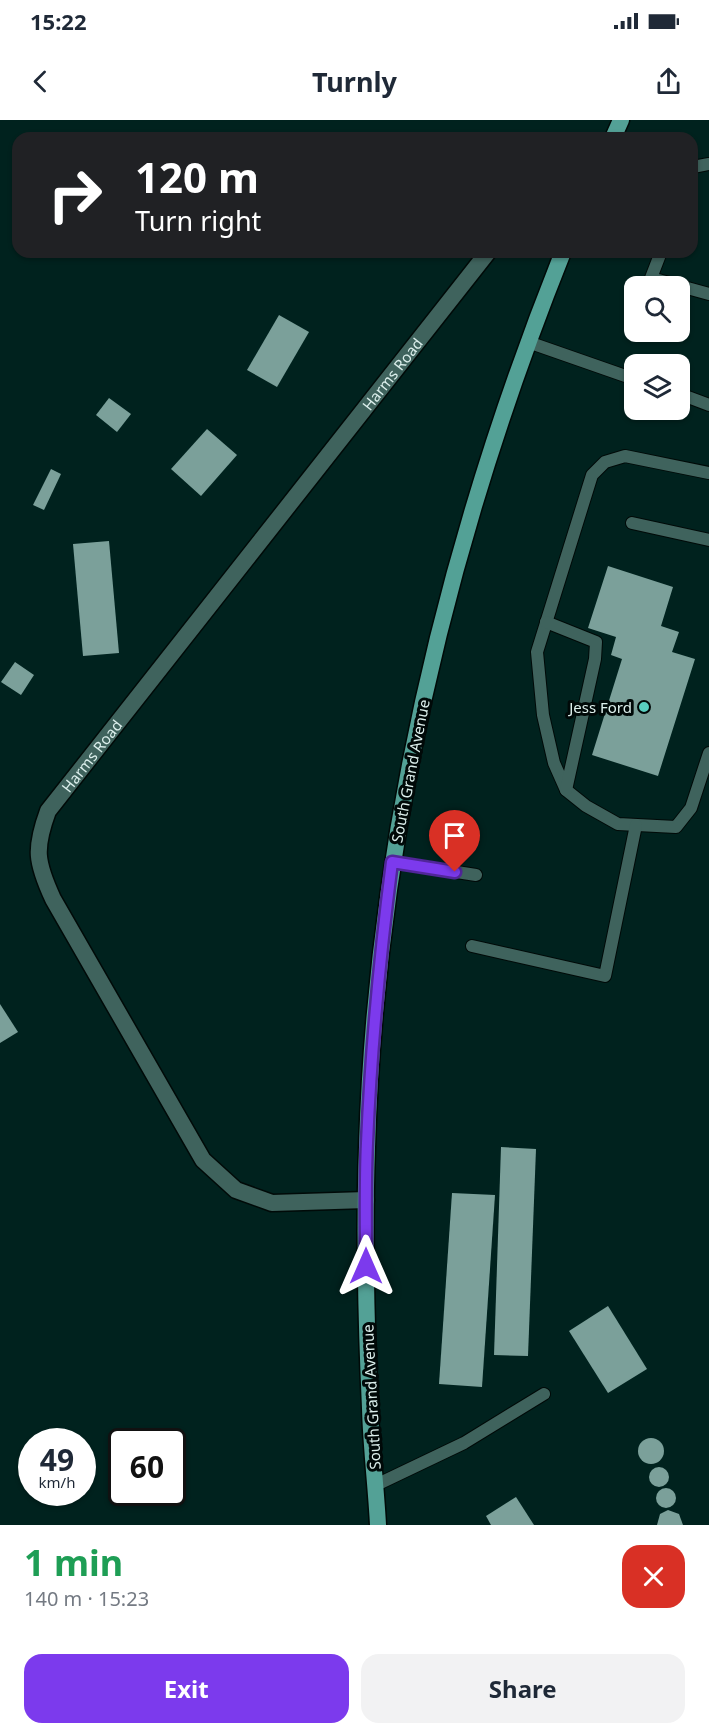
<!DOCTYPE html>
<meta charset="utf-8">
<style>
body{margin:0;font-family:"Noto Sans",sans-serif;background:#f2f2f3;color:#1f2937;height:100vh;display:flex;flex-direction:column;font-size:22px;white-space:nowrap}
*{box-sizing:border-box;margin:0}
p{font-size:20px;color:#747a83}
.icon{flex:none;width:33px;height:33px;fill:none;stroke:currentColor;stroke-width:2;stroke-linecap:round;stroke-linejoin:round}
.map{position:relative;height:1405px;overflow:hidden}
.drawer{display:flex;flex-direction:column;background:#fff;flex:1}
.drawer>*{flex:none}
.guide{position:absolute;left:12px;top:12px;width:686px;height:126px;border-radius:18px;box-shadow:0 2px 4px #0004;background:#202124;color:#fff;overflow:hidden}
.fabs{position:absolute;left:624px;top:156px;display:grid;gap:12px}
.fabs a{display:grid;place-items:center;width:66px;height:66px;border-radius:12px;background:#fff;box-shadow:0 2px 4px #0004;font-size:30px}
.speed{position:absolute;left:18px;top:1308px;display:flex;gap:12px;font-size:30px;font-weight:700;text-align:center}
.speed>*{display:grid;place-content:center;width:78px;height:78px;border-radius:50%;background:#fff;box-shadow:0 2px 4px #0004;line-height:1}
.speed small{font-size:15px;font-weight:400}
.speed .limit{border:3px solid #111;border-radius:9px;background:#fff;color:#111}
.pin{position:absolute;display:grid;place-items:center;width:51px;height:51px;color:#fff;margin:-62px -26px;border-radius:50% 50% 50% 0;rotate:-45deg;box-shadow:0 0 6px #0007}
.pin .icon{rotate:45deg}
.me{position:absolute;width:66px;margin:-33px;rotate:0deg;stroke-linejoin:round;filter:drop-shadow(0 0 4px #0008)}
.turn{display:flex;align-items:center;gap:21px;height:126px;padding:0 24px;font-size:27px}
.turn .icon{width:78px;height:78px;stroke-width:2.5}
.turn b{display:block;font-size:42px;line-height:51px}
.round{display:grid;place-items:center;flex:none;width:63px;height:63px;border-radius:18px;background:#f2f2f3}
.head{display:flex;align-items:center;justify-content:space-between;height:102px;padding:0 24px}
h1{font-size:36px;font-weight:700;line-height:45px;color:#1e9e55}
.action{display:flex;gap:12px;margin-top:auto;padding:12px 24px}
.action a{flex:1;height:69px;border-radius:18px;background:#7c3aed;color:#fff;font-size:24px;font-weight:700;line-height:69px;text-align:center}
.action a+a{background:#f2f2f3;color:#1f2937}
.status{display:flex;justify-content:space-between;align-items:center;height:42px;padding:0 30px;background:#fff;direction:ltr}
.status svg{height:16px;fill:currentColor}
header{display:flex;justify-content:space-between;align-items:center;height:78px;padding:0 24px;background:#fff;font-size:27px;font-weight:700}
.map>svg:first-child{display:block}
</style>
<div class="status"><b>15:22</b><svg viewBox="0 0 49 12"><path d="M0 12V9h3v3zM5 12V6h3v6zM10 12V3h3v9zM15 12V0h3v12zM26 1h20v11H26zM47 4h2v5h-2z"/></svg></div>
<header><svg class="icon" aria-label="back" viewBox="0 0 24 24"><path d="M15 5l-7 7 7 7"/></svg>Turnly<svg class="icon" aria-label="share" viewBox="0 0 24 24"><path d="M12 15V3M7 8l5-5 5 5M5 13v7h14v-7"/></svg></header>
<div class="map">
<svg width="709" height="1405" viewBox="0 0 709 1405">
<rect width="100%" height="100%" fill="#00221e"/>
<!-- building -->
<g fill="#7ba09a">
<polygon points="279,195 309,212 277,267 247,250"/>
<polygon points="109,278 131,294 117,312 96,295"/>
<polygon points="207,309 237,335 201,376 171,349"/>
<polygon points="51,349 61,354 44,390 33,385"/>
<polygon points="109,421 119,533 83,536 73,424"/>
<polygon points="608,446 673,467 661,506 679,512 672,532 695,539 658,656 592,635 622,539 611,535 616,517 588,508"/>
<polygon points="15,542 34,555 21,575 1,562"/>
<polygon points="0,884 18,912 0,923"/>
<polygon points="501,1027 536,1029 528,1236 494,1235"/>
<polygon points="452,1073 495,1075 482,1267 439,1264"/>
<polygon points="608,1186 647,1249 608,1273 569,1211"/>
<circle cx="651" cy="1331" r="13"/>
<circle cx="659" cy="1357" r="10"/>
<circle cx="666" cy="1378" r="10"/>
<polygon points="516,1377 534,1405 491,1405 486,1396"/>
<polygon points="668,1390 679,1394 683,1405 657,1405 660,1394"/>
</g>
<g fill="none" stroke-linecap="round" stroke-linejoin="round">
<!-- service casing -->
<g stroke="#000a08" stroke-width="14">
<g id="service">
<polyline points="692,50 693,47 709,44"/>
<polyline points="661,132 651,158 709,174"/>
<polyline points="528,222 634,259"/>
<polyline points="680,274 709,285"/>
<polyline points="709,353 625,336 605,342 592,355 537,532 543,595 554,643 566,670 586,686 618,704 676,707 691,688 709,633"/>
<polyline points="632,403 709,420"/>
<polyline points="546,502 596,522 595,539 566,670"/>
<polyline points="392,742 476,755"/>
<polyline points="472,826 605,856 636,705"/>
<polyline points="376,1365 464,1323 544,1274"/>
</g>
</g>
<!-- minor casing -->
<g stroke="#000a08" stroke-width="19">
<g id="minor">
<path id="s1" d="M366,1080L272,1083L236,1070L203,1040L53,779C36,742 34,729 48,691L488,132"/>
</g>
</g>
<!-- primary casing -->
<g stroke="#000a08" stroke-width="19">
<g id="primary">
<polyline points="613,18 621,0"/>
<path d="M378,1405C376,1366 371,1327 370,1288C366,1201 364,1114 367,1027C376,719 449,417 563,132"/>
</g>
</g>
<!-- service -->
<use href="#service" stroke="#3f635d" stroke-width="12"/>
<!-- minor -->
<use href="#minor" stroke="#3f635d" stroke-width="16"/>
<!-- primary -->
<use href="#primary" stroke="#53a196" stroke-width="16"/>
</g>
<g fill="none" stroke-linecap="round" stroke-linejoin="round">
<!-- route casing -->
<g stroke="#51269a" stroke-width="15">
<path id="route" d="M366,1146C366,1105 365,1064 367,1023C371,928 380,835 392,742L455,752"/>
</g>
<!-- route -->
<use href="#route" stroke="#7c3aed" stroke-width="10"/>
</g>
<!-- markers -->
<circle fill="#59cebf" stroke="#000908" stroke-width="2" cx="644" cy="587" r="6"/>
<g text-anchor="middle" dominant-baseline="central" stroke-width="6" stroke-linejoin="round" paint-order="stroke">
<!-- street labels -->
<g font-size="15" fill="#dcefec" stroke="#000908">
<text stroke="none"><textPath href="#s1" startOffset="1126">Harms Road</textPath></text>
<text stroke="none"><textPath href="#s1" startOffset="640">Harms Road</textPath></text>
<text transform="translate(410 651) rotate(-79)">South Grand Avenue</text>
<text transform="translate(371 1277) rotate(-93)">South Grand Avenue</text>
</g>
<!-- poi labels -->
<g font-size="15" fill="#dcefec" stroke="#000908" text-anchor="end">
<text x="632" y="587">Jess Ford</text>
</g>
</g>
</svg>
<div class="fabs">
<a><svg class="icon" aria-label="search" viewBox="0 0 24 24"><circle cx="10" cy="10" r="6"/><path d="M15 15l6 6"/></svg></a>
<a><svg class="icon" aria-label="layers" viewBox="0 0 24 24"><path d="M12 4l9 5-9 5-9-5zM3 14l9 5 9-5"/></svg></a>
</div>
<div class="speed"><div>49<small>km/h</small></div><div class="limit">60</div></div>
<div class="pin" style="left:455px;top:752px;background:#d93025"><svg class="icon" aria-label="arrive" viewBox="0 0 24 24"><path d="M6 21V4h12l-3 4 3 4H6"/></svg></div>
<svg class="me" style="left:366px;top:1146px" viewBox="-20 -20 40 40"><path d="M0-17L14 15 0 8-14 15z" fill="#7c3aed" stroke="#fff" stroke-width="4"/></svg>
<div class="guide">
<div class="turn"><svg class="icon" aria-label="right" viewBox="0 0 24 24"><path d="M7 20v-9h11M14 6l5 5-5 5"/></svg><div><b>120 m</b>Turn right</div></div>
</div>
</div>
<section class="drawer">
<div class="head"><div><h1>1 min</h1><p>140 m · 15:23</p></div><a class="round" style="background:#d93025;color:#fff"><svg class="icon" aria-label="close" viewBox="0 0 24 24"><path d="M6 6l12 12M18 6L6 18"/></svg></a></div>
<div class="action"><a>Exit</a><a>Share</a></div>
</section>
